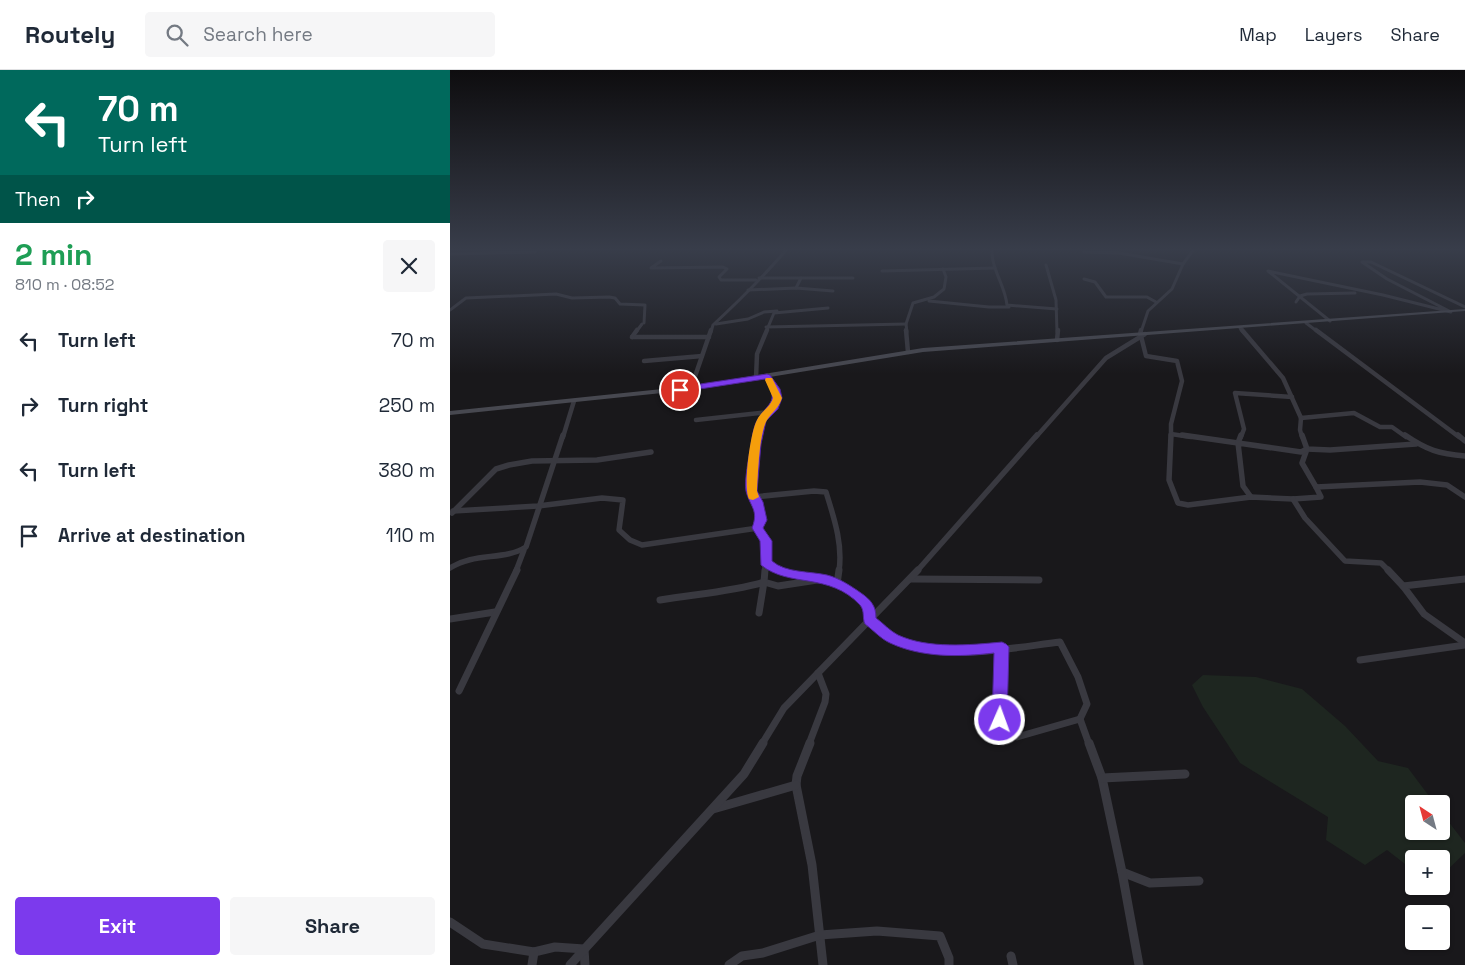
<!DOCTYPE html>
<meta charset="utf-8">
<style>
body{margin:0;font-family:"Space Grotesk",sans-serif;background:#f6f6f7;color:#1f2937;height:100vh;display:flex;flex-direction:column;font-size:19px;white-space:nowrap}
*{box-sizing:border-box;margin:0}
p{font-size:16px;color:#747a83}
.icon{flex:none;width:28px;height:28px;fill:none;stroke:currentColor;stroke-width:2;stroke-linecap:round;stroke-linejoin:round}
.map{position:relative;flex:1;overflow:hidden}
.side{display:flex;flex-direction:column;background:#fff;width:450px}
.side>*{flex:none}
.hud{background:#00695c;color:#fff;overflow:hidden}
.needle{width:32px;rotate:324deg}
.tools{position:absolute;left:955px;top:725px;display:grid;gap:10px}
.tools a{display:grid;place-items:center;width:45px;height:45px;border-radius:5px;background:#fff;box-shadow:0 1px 4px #0004;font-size:25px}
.pin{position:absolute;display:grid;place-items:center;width:42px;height:42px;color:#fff;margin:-21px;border:2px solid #fff;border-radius:50%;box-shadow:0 1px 5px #0007}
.me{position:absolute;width:55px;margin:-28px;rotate:2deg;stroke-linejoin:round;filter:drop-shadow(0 0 4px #0008)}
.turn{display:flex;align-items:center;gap:18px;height:105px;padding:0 15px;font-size:22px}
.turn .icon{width:65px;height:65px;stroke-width:2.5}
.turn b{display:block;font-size:35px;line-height:42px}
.then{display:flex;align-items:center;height:48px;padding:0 15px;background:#0003;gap:10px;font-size:19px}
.round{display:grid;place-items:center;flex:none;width:52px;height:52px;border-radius:5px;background:#f6f6f7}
.overview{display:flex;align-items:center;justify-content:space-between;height:85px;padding:0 15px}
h1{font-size:30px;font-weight:700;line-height:38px;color:#1e9e55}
.primary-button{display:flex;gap:10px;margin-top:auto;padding:10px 15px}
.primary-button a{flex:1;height:58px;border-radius:5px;background:#7c3aed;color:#fff;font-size:20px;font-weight:700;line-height:58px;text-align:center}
.primary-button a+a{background:#f6f6f7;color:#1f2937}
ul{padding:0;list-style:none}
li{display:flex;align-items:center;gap:15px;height:65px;padding:0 15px}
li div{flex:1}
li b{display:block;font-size:19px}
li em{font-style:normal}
header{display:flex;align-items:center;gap:30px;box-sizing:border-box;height:70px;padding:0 25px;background:#fff;border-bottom:1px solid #e0e1e3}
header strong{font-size:24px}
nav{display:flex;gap:28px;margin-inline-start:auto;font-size:18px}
.search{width:350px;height:45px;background:#f6f6f7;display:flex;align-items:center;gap:12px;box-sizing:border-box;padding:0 18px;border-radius:5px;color:#747a83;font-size:19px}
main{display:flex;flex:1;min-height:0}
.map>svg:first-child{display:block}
</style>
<header>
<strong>Routely</strong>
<div class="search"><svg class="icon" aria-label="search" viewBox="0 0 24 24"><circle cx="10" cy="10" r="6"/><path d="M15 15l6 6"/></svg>Search here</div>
<nav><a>Map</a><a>Layers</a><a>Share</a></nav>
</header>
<main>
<section class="side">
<div class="hud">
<div class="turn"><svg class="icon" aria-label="left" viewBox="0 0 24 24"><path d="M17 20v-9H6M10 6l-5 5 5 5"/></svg><div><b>70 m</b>Turn left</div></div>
<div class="then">Then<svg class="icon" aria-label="right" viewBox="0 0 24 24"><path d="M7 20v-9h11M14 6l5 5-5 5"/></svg></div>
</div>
<div class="overview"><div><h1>2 min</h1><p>810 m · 08:52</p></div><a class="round"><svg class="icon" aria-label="close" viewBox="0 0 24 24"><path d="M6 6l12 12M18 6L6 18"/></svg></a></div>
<ul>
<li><svg class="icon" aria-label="left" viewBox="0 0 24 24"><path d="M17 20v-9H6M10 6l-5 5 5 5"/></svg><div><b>Turn left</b></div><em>70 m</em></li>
<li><svg class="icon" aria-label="right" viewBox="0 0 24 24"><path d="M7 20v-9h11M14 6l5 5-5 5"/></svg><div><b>Turn right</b></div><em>250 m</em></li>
<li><svg class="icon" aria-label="left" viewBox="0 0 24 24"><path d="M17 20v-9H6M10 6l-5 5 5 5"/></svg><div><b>Turn left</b></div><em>380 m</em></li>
<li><svg class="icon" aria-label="arrive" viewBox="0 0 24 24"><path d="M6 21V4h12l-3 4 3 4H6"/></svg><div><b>Arrive at destination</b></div><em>110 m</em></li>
</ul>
<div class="primary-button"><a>Exit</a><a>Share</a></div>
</section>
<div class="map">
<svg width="1015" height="895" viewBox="0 0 1015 895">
<rect width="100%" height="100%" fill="#19181b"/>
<!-- green -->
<polygon fill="#1e2620" points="753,605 806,607 852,619 895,656 928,691 958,698 985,734 964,734 964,761 991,761 991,742 1015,773 1015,783 991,806 991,789 964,789 964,801 937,780 915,795 876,770 878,747 790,693 753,637 742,615"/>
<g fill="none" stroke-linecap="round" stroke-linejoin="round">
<!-- street-far4 -->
<g stroke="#393940" stroke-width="3">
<path d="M542,179C541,199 555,215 557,235L607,239"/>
<polyline points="634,182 669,183 733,194"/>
<polyline points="0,184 85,182"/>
<polyline points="211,191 201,198 273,197 277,199 269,207 271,210 306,210"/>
<polyline points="596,195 606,230 607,262"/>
<polyline points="432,201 545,198"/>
<polyline points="309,208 351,208 346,218"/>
<polyline points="351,208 403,208"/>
<polyline points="634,209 645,212 656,227 697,227 706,232"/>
<polyline points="298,220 346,218 383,221"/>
<polyline points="479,231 539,237 559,237"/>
<polyline points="846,232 850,226 857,224 905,223"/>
<polyline points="0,240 16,228 106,224 122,228 159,227 165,228 170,234 195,235 194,253"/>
<polyline points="880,251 818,201 933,225 1001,242 937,209 912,192 921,192 1015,237"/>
<polyline points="856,253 868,262"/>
<polyline points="266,254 298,249 314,242 327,241"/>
<polyline points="316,257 456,254"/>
<polyline points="790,258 793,262"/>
<polyline points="186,262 192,254"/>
<path d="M261,262L263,255C289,231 314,206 337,179"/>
<polyline points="316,262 324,243 378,238"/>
<polyline points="457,262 456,254 463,233 484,227 494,219 496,207 493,199"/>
<polyline points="691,262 698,241 722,219 733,194 744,179"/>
</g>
<!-- street-far3 -->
<g stroke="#393940" stroke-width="4.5">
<polyline points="456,260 458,282"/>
<polyline points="792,260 833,308 851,348 904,343 930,357 942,357 956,367"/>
<polyline points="866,260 1009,367"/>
<polyline points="690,264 691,260"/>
<polyline points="691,266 696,286 727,291 732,311 721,354 721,367"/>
<polyline points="182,267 259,267"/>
<polyline points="182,267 187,260"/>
<polyline points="607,270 608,260"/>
<polyline points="194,291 252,286"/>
<polyline points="306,308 307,284 317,260"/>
<polyline points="241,318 261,260"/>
<polyline points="851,348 850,360 852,367"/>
<polyline points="246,350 319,342"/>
<polyline points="721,364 741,367"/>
<polyline points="113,367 124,331"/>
<polyline points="307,367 311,350 324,337 328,328 317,306"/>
<polyline points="586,367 656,288 695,264"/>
<polyline points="791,367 794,359 785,323 842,327"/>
</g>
<!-- street-far2 -->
<g stroke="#393940" stroke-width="5.5">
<polyline points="308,365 302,421 311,450 308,458 316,471 315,501"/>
<polyline points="721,365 719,410 728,433 738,435 801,427 843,429 871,427 866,417"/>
<polyline points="732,365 788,373 791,365"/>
<polyline points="852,365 857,379 880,380 966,374"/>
<path d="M955,365C977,380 989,384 1015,386"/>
<polyline points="1008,365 1015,371"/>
<polyline points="857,379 852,393 866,417 970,412 997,415 1015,427"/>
<path d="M303,427L364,421L376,422C384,448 393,474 389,501"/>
<polyline points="801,427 793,416 788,373 851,382 857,379"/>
<polyline points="843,429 855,448 895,491 931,493 939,501"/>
<polyline points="3,441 88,436 152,428 173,430 169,460 180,470 192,475 308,458"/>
<polyline points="2,443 46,399 59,395 82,391 147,390 201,382"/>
<polyline points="316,492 331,501"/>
<path d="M0,498C25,482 54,491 76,477L113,365"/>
<polyline points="66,501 74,480"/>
<polyline points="467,501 587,365"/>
</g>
<!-- street-far1 -->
<g stroke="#393940" stroke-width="7">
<polyline points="315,500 314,512 328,516 374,509"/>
<path d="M327,500C360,511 382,502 411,530C418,537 416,544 420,550C424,557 435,564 441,567C487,594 560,578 610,572L628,607L637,634L630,649"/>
<polyline points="938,500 953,516"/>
<polyline points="460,509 589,510"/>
<polyline points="1015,509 953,516 974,544 1015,573"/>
<polyline points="387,514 389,500"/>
<path d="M210,530C245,524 280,522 314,512L309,543"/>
<polyline points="0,549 45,542"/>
<polyline points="551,577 550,650 555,660 567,667 630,649 639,674"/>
<polyline points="910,590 1015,575"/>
<polyline points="9,621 67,500"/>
<polyline points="312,674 334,638 468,500"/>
<polyline points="359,674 375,632 376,624 368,603"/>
</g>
<!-- street -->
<g stroke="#393940" stroke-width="9">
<polyline points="360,673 347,706 346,715 362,795 373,895"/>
<polyline points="639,673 652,708 672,802 700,813 749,811"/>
<polyline points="652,708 735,704"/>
<polyline points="263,739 346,715"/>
<polyline points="672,802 689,895"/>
<polyline points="0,852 33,874 84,882 105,877 134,879 135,895"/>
<polyline points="561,886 563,895"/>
<polyline points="82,895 84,882"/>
<polyline points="120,895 294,704 313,673"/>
<polyline points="279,895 292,886 313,883 370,865 427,861 490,866 499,888 499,895"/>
</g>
<!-- secondary -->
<polygon fill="#474850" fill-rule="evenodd" points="1015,239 1015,241 473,282 241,320 0,345 0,341 241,316 473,278"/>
</g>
<!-- sky -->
<linearGradient id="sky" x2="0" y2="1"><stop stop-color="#0e0d0f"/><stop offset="0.59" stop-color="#383d4a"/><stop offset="1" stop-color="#383d4a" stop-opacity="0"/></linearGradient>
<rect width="1015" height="304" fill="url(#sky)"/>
<!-- route -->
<path fill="#7c3aed" stroke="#51269a" d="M317,304L320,305L330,319L332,328L328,339L316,351L311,374L307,421L313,432L317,450L313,458L322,471V491C336,503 359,501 377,505C389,508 401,516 411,523C421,530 426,536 426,548C433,553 440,561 448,565C478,579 520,575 552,572L556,574L559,577L557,650L555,654L550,656L544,654L542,650L544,583C510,587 472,588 440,573C431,569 423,560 415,554C412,548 415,541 410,535C379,502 339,518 311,495L310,471L302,458C309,440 300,437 296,421C294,411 299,386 301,375C302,367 304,355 308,349C320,331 329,332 315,309L230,322L226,320L230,317Z"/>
<!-- slow -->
<path fill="#f59e0b" d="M316,308H322L332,328C329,338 322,342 317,350C309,363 308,405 307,421L309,427L303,430L299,429C293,418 300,363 307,350C311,341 320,338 323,328L315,310Z"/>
</svg>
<div class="tools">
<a><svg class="needle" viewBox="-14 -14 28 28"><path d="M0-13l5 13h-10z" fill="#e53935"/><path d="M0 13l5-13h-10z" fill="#747a83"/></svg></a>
<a>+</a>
<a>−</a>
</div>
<div class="pin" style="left:230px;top:320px;background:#d93025"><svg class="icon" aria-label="arrive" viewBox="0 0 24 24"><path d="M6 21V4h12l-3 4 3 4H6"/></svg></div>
<svg class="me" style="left:550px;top:650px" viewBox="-20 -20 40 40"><circle r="17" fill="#7c3aed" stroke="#fff" stroke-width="3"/><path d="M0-11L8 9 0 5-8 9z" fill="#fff"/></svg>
</div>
</main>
